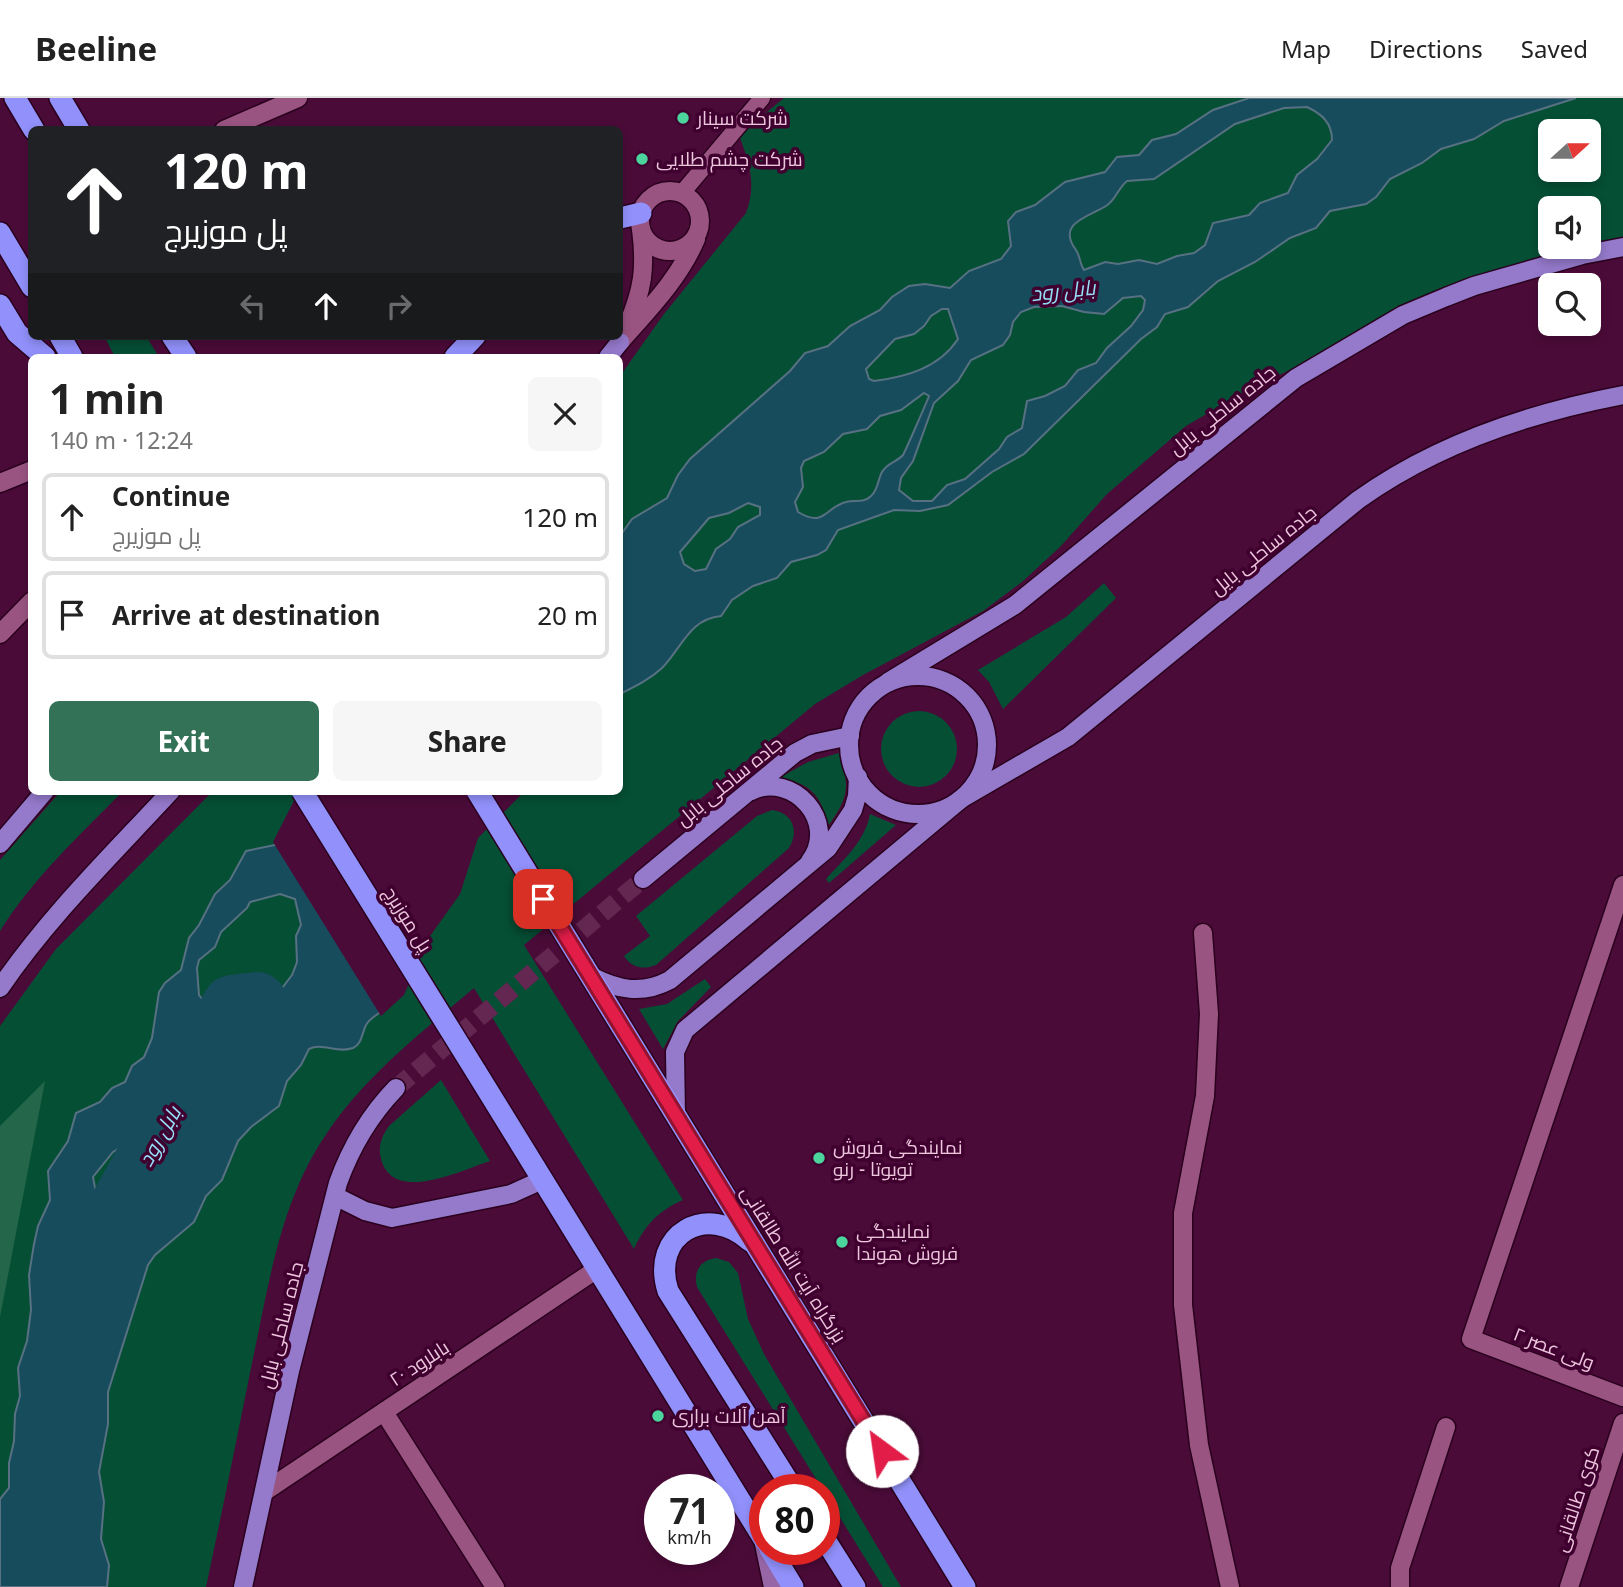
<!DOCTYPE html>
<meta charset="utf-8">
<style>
body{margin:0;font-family:"Noto Sans",Cairo,sans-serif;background:#f6f6f6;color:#222;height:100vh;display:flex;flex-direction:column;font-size:26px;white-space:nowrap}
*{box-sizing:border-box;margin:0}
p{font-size:23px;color:#767676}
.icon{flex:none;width:38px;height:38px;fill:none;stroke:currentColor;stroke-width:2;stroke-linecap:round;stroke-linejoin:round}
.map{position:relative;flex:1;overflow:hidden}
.details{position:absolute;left:28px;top:256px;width:595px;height:441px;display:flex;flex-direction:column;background:#fff;border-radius:10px;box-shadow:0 4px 10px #0003}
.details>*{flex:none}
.top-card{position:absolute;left:28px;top:28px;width:595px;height:214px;border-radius:10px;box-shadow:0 4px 10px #0003;background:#202124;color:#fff;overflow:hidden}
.needle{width:46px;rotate:69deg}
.buttons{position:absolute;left:1538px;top:21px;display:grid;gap:14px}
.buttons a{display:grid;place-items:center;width:63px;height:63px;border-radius:10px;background:#fff;box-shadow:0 4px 10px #0003;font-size:35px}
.speed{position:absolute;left:644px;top:1376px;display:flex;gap:14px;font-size:35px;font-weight:700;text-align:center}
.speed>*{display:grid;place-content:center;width:91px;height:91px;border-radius:50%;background:#fff;box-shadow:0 4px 10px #0003;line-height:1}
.speed small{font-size:18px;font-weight:400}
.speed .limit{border:10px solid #d22;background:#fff;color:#111}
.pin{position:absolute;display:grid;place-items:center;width:60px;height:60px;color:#fff;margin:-30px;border-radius:14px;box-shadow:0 4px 10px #0006}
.me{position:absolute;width:77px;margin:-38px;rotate:329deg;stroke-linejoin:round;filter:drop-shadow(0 0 5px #0008)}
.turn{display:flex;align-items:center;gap:24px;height:147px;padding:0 21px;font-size:32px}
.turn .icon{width:91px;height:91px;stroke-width:2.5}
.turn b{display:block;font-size:49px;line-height:60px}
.lanes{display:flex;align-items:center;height:66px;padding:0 21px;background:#0003;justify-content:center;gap:35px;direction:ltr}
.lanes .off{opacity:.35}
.round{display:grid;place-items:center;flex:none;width:74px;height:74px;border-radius:10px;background:#f6f6f6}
.head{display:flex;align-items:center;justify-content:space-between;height:119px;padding:0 21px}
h1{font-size:42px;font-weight:700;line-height:52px}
.cta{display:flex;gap:14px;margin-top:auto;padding:14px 21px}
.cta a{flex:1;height:80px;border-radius:10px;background:#347258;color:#fff;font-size:28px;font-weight:700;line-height:80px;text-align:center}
.cta a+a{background:#f6f6f6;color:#222}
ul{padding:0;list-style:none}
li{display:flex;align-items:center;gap:21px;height:88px;margin:0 14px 10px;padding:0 7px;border:4px solid #e0e0e0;border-radius:10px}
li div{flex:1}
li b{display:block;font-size:26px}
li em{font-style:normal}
header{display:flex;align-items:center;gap:42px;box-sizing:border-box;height:98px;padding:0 35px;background:#fff;border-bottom:2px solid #e0e0e0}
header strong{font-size:33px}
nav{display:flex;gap:38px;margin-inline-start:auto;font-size:24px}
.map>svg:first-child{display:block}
</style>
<header>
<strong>Beeline</strong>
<nav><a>Map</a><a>Directions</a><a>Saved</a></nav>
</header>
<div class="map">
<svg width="1623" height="1489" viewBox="0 0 1623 1489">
<rect width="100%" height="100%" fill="#4b0b39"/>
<!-- green -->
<g fill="#054f35" fill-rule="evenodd">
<path d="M784,0H1623V149L1403,217L1244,294L1186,328L1107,396L1061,448L1022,484L983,513L863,577L815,606L524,847L683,1102C658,1113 645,1127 634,1151L474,890C422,934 366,977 327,1035C280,1103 269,1186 252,1265C237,1340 222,1414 206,1489H0V928L56,851L213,693H620V278L664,216L746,115C757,86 749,64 739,37ZM1550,33H1589V72H1550ZM1550,110H1589V149H1550Z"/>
<polygon points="104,238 146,238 159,259 115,259"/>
<polygon points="1104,485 1116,500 1003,611 989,584 978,572 1066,519"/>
<circle cx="919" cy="651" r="38"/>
<path d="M839,655C850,689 849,698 829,727C819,696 812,686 779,680L808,664Z"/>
<path d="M61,693H123C80,737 33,780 0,833V762Z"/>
<path d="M772,712C792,714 800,733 789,750L656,867C643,872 632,870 624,858L650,838L636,818L757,718Z"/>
<path d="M870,716L896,727L829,785L826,781C844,761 865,743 870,716Z"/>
<polygon points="705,881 711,889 678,923 663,951 639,911 667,906"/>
<path d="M441,982L490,1063C462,1072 396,1105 382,1064C377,1050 381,1039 389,1028Z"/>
<path d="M716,1160L729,1164L738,1175L748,1221L764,1256L901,1489H883L697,1189C693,1174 700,1162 716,1160Z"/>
</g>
<!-- forest -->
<polygon fill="#24664a" points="45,983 0,1219 0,1028"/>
<!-- water -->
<g fill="#174c5c" stroke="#577183" stroke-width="2" fill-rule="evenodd">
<path d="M1249,0H1576L1504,23L1474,41L1441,51L1422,65L1390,81L1376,99L1366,106L1330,113L1316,130L1290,140L1255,164L1218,183L1188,209L1165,216L1157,229L1141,241L1024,356L992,374L948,407L920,413L894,412L838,432L826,452L817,457L791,464L777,480L753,488L732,502L721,518C689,521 682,550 662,570C649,582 634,589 620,596V438L632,421L667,400L678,377L690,361L790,273L805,255L828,248L850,228L880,212L892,199L909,188L925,186L950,190L969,173L1001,161L1011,148L1008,123L1016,114L1035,107L1065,84L1105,74L1117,59L1139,57L1152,42L1176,36L1213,12ZM1307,9C1322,16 1332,25 1332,42L1317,61L1297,77L1288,95L1260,105L1249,117L1213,125L1205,147L1194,155L1177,158L1157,166L1139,162L1118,166L1105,164L1084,172C1080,166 1080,158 1076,152C1056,125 1088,119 1106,108C1116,102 1118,90 1127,83L1154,81L1235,26L1284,10ZM1141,198L1145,202L1143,212L1131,228L1107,250L1096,265L1078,272L1065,288L1045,298L1027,303L1022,330L1007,339L999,351L965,381L947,387L932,403H913L899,392L901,380L913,363L934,305L958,283L971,262L1003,247L1010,237L1013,224L1021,214L1034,209L1062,208L1084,214L1104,216L1123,200ZM942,211H948L958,241C939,270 906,279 874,283L869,281L866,271L895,241L914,236L924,228L931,218ZM924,295L929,298C928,301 905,354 903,357C897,364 887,365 882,374C878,381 878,392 871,398C863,406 855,401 846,404C824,410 825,430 798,414L795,404L803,389L801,370L804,363L824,354L843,336L867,331L880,318L901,312ZM748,405L760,409V417L738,429L730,441L716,451L706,471L695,473L684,466L680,454L709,420L729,415Z"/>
<path d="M482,729L383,912C377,917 370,920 366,927C362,935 362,946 353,950C338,956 322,944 309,951L301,967L287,983L279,1008L251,1029L238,1043L222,1082L206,1098L194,1124L155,1157L148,1167L108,1294V1326L99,1374L104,1404L101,1441L109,1467L107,1489H0V1401L9,1390V1365L14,1343L15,1316L20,1298L18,1270L27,1243L31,1212L29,1177L34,1146L38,1128L50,1102L48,1073L68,1043L76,1015L100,1004L112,990L125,984L132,968L144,959L152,940L159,894L165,885L181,872L189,840L199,827L215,796L230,782L246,753L275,747ZM280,796L295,801L301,827L296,838L297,864L292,877L279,894L238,899L213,908L207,907L199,897L197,870L199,862L215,849L221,834L247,810L250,804ZM125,1047L135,1054L141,1070C133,1085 122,1111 102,1111L98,1106L93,1079L113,1054Z"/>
</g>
<!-- pier -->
<polygon fill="#4b0b39" points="299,693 525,693 478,740 460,796 428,841 404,897 381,918 273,744"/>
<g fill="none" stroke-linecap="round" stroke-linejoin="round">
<!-- river -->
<polyline stroke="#174c5c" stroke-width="60" points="97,1169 111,1123 232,907 257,904"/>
<!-- primary-tunnel -->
<polyline stroke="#632752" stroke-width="18" stroke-dasharray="18 9" stroke-linecap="butt" points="396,990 643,781"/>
<!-- lane casing -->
<g stroke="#2a001d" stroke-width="19">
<polyline id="lane" points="682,95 762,0"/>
</g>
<!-- street casing -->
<g stroke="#2a001d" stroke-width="21">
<g id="street">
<polyline points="224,32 298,0"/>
<circle cx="670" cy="123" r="30"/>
<path d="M627,229C643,191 646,171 641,131"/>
<path d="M620,244C648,212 679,181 696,141"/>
<polyline points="0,385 32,372"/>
<polyline points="0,536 32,503"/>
<polyline points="1623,787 1471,1241 1623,1299"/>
<polyline points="1203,835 1209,916 1205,998 1183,1115 1183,1207 1199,1347 1230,1489"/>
<polyline points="384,1314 495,1489"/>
<polyline points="264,1394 597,1171"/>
<polyline points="1400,1489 1400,1470 1446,1329"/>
<polyline points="1569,1489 1623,1325"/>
</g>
</g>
<!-- secondary casing -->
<g stroke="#2a001d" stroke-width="21">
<polyline id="secondary" points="764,1446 773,1489"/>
</g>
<!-- primary casing -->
<g stroke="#2a001d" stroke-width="21">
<g id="primary">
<polyline points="608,259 620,244"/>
<circle cx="918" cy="647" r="69"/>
<polyline points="888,584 1015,507 1296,280 1403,217 1446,199 1474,188 1582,157 1623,149"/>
<path d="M751,693C793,673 839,724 810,763"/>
<polyline points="0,746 45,693"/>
<polyline points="643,781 795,655 812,646 850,638"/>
<path d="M591,878C618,892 642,897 670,882L828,750L853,712L857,698L858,679"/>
<path d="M0,890C49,818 112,757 171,693"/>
<path d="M676,1018L675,954L685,932L961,701L1068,639L1358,402C1436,346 1529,315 1623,297"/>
<polyline points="335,1098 365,1113 392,1120 511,1096 542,1082"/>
<path d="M243,1489L290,1273L338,1085C351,1049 369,1018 396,990"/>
</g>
</g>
<!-- highway casing -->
<g stroke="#2a001d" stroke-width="24">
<g id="highway">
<polyline points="15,0 34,32"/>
<polyline points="60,0 79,32"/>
<polyline points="620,120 641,115"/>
<polyline points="0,135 32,189"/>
<polyline points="0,207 17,235 45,259"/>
<polyline points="60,238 72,259"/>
<polyline points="172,238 186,259"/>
<polyline points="455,259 475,238"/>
<polyline points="583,866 965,1489"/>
<polyline points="475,972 765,1443"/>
<path d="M750,1143C707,1104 650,1136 668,1193L793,1391"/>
<polyline points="824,1440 855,1489"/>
<polyline points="770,1451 793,1489"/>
</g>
</g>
<!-- lane -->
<use href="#lane" stroke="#995481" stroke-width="16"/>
<!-- street -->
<use href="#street" stroke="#995481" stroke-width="18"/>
<!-- secondary -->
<use href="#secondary" stroke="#9766a6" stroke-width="18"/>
<!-- primary -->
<use href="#primary" stroke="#9579cb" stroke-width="18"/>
<!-- highway -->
<use href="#highway" stroke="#9291fc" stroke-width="21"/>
<!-- highway-bridge casing -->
<g stroke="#2a001d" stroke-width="24" stroke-linecap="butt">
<g id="highway-bridge">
<polyline points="302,693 475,972"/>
<polyline points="477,693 583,866"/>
</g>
</g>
<!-- highway-bridge -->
<use href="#highway-bridge" stroke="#9291fc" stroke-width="21"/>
</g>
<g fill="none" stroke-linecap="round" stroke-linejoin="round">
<!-- route casing -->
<g stroke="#92132f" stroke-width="18">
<polyline id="route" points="543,801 882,1353"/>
</g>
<!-- route -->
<use href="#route" stroke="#e11d48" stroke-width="12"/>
</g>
<!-- markers -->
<g fill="#4bd49b" stroke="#3f002f" stroke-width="2.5">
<circle cx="683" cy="20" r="7"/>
<circle cx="642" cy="61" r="7"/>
<circle cx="819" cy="1060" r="7"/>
<circle cx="842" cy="1144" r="7"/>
<circle cx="658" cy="1318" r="7"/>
</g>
<g text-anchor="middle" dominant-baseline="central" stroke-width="7" stroke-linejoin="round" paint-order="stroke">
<!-- poi labels -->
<g font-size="19" fill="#edc6dd" stroke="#3f002f" text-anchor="start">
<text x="697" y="20">شرکت سینار</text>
<text x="656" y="61">شرکت چشم طلایی</text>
<text x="833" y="1049">نمایندگی فروش<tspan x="833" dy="22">تویوتا - رنو</tspan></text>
<text x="856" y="1133">نمایندگی<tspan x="856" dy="22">فروش هوندا</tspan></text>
<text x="672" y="1318">آهن آلات براری</text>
</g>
<!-- street labels -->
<g font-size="19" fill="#edc6dd" stroke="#3f002f">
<text transform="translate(1222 312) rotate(-39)">جاده ساحلی بابل</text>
<text transform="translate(1263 452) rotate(-39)">جاده ساحلی بایل</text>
<text transform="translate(729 683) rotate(-39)">جاده ساحلی بابل</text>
<text transform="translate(408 821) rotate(58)">پل موزیرج</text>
<text transform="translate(794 1166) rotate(58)">بزرگراه آیت الله طالقانی</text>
<text transform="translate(281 1227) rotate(-76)">جاده ساحلی بابل</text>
<text transform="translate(1554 1250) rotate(21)">ولی عصر ۲</text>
<text transform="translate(419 1265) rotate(-33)">بابلرود ۲۰</text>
<text transform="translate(1576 1401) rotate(-72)">کوی طالقانی</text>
</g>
<!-- water labels -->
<g font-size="21" font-style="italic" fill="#97def7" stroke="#3f002f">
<text transform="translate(1063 192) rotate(-6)">بابل رود</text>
<text transform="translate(159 1038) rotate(-61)">بابل رود</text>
</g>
</g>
</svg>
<div class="buttons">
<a><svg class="needle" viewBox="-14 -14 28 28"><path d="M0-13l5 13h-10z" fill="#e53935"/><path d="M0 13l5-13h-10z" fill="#767676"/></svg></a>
<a><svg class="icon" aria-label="sound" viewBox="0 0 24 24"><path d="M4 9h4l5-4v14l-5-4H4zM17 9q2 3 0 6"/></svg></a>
<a><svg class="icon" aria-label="search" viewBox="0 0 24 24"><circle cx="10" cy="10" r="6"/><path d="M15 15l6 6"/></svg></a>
</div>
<div class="speed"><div>71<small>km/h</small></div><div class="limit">80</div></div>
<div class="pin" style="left:543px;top:801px;background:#d93025"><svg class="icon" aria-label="arrive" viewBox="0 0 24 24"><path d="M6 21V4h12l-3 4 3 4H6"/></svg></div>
<svg class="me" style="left:882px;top:1353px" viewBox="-20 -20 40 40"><circle r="19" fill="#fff"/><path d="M0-13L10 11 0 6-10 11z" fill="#e11d48"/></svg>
<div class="top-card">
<div class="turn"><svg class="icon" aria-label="ahead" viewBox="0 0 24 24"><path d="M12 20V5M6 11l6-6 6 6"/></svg><div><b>120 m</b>پل موزیرج</div></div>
<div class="lanes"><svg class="icon off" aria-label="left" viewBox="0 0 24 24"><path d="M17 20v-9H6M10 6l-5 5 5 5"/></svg><svg class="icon" aria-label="ahead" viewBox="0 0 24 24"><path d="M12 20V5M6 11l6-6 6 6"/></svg><svg class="icon off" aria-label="right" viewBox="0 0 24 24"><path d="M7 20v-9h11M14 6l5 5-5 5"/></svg></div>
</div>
<section class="details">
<div class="head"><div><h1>1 min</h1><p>140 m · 12:24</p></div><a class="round"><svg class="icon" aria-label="close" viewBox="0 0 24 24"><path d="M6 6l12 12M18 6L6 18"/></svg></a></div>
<ul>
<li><svg class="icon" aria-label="ahead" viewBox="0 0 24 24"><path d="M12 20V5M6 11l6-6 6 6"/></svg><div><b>Continue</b><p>پل موزیرج</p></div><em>120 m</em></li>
<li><svg class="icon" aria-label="arrive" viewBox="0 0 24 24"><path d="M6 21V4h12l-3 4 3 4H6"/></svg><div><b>Arrive at destination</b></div><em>20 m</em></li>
</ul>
<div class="cta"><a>Exit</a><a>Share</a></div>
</section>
</div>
